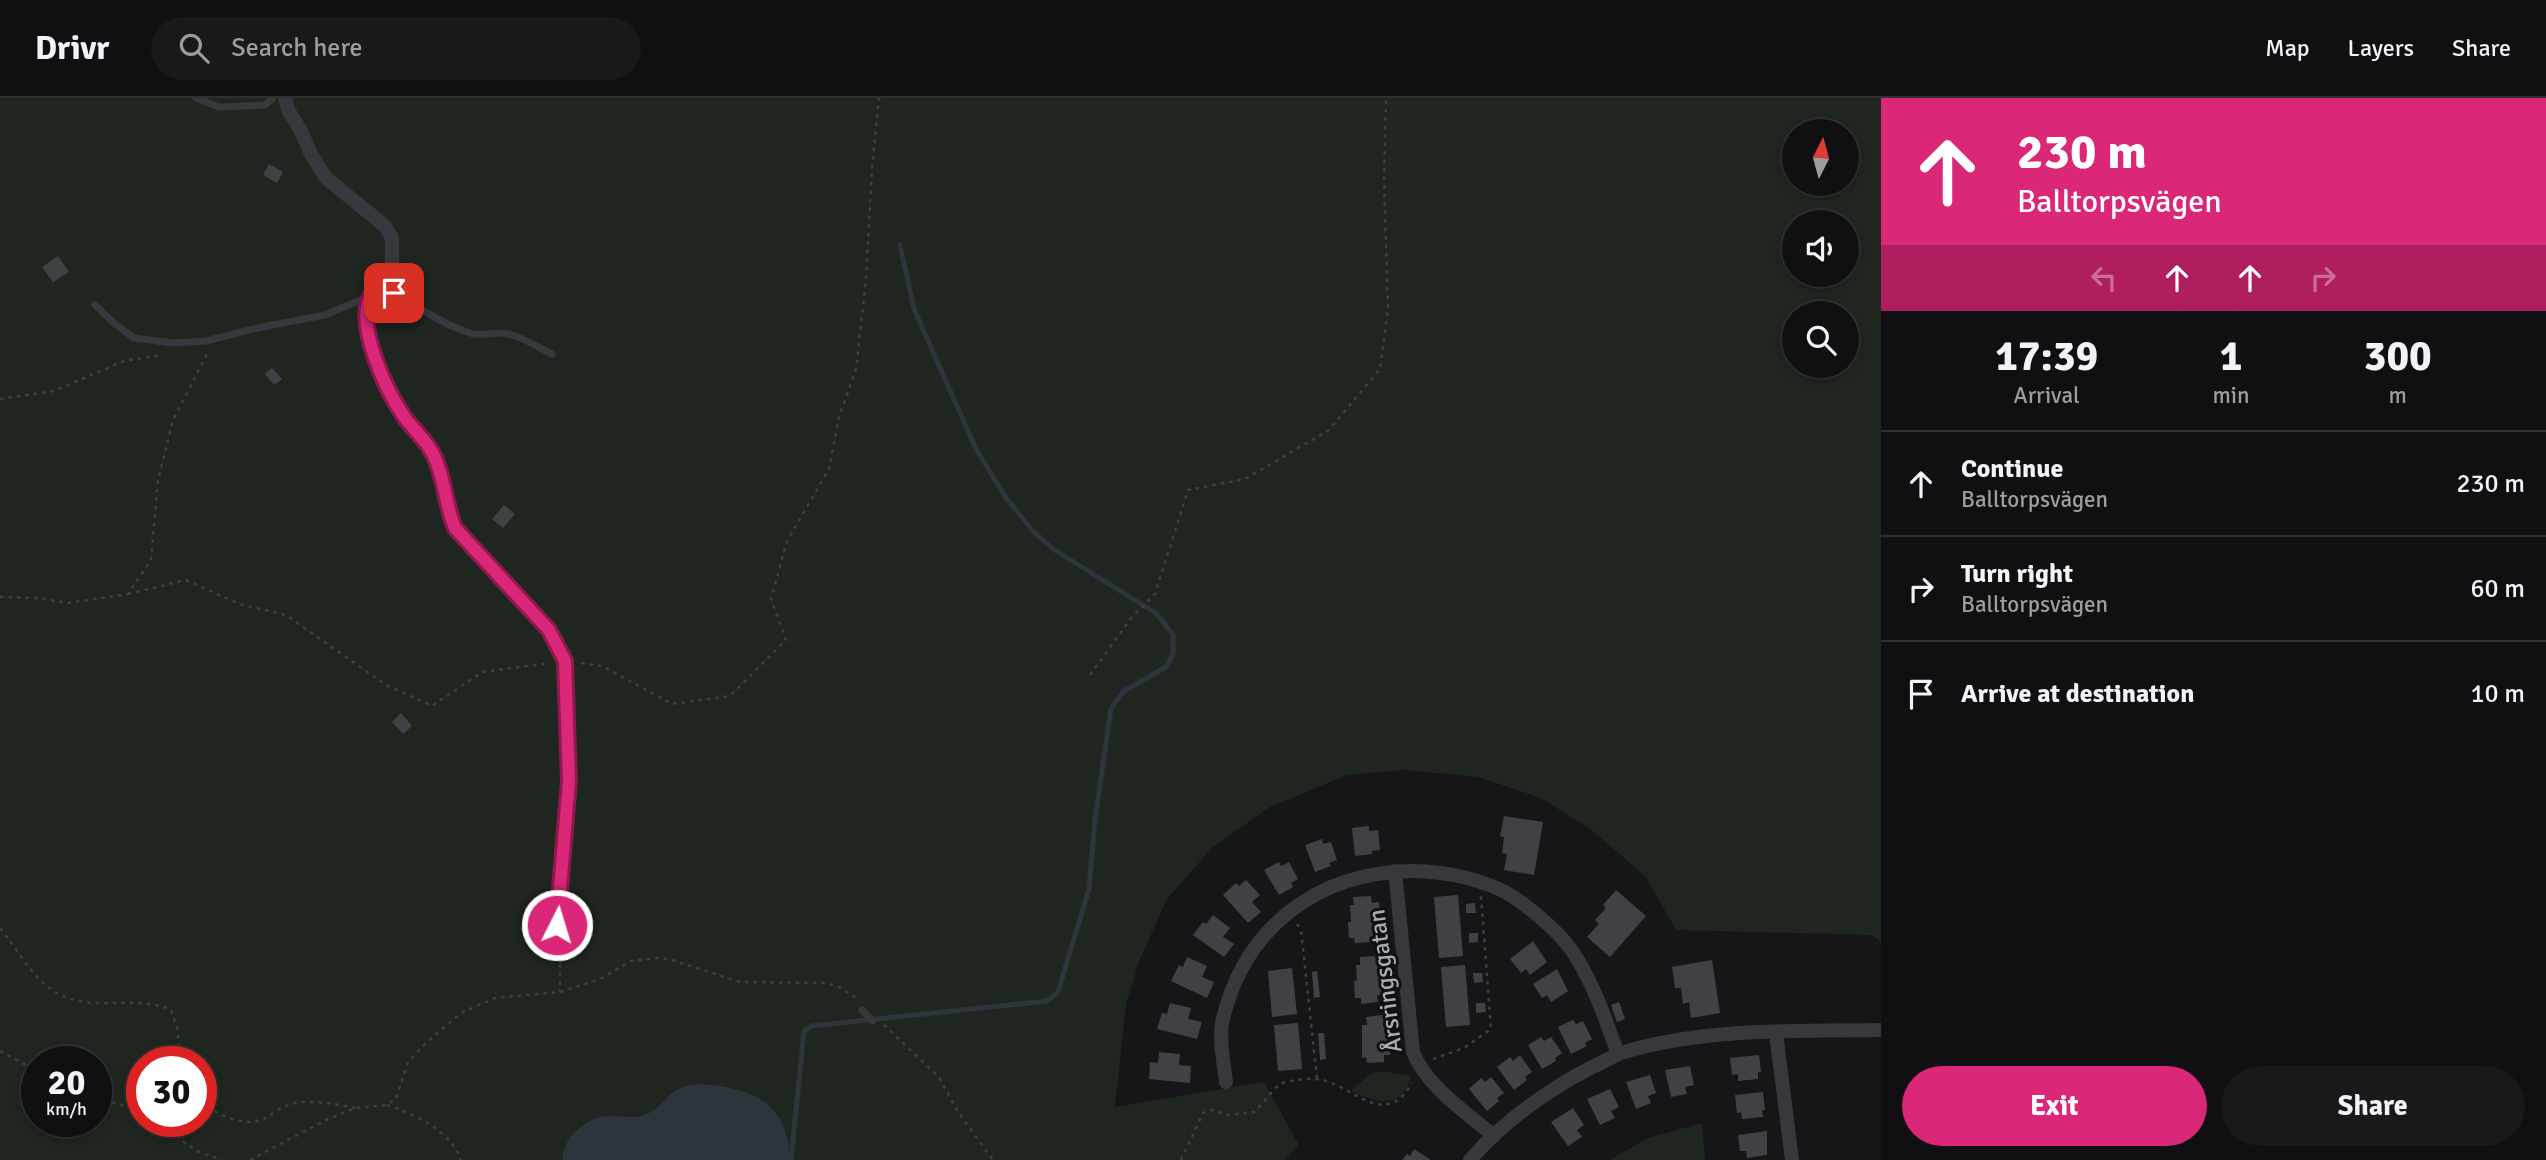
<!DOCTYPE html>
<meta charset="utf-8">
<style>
body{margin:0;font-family:Signika,sans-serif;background:#19191b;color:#f1f3f6;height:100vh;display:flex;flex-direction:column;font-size:26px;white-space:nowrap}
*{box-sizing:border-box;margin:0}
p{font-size:23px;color:#9c9d9f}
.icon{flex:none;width:38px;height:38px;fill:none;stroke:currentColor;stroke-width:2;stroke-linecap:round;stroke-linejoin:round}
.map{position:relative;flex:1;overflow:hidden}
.details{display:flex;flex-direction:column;background:#101012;width:665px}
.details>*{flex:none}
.banner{background:#db2777;color:#fff;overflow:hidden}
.needle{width:46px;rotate:6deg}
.fabs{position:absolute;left:1782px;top:21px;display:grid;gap:14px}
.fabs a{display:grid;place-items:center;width:77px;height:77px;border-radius:50%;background:#101012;box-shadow:0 4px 10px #0003,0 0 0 2px #303032;font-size:35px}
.speed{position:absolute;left:21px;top:948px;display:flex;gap:14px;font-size:35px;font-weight:700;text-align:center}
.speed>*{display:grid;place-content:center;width:91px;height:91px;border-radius:50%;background:#101012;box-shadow:0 4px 10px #0003,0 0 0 2px #303032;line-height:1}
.speed small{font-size:18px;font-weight:400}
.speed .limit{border:10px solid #d22;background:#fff;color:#111}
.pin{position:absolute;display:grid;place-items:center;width:60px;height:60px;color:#fff;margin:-30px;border-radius:14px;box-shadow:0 4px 10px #0006}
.me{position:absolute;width:77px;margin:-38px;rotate:5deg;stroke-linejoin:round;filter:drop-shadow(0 0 5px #0008)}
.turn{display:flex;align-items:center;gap:24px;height:147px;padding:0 21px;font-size:32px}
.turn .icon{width:91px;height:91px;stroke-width:2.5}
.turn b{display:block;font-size:49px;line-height:60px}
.lanes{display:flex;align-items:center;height:66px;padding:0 21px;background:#0003;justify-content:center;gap:35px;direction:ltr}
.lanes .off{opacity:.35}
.eta{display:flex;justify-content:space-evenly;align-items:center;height:119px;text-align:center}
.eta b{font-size:42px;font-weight:700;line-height:49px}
.button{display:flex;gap:14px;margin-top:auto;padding:14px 21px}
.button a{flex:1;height:80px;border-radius:42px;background:#db2777;color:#fff;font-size:28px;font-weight:700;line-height:80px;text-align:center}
.button a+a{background:#19191b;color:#f1f3f6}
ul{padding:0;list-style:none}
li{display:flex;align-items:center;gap:21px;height:105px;padding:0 21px;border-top:2px solid #303032}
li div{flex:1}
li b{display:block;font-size:26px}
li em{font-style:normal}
header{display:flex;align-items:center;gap:42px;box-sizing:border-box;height:98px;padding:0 35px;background:#101012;border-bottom:2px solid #303032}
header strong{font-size:33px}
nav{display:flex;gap:38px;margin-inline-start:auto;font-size:24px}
.search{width:490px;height:63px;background:#19191b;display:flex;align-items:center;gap:18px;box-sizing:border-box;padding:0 24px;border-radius:38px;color:#9c9d9f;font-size:26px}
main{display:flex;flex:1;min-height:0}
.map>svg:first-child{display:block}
</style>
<header>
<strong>Drivr</strong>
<div class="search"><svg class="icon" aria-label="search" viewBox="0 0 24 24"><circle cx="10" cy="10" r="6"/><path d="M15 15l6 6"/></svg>Search here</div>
<nav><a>Map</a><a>Layers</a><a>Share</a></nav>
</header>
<main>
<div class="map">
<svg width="1881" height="1062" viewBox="0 0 1881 1062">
<rect width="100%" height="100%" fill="#161618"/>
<!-- green -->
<g fill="#1e261f" fill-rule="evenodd">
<path d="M0,0H1881V844L1871,837L1676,832L1646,779L1593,733L1541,700L1478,679L1406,672L1346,677L1268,710L1212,750L1167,801L1140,861L1126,906L1115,1009L1264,984L1299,1047L1284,1062H0ZM1794,33H1846V86H1794ZM1794,124H1846V177H1794ZM1794,215H1846V268H1794ZM37,964H96V1024H37ZM142,964H201V1024H142Z"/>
<path d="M1382,973L1411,978C1402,1014 1375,1004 1351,993L1369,977Z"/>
<polygon points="1702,1025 1705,1062 1610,1062 1648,1040"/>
</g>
<!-- water -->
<path fill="#2c353c" d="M701,986C754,990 786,1004 791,1062H563C561,1043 583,1023 600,1019C615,1016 630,1022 644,1017C669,1008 665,987 701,986Z"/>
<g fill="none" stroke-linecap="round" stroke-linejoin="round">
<!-- stream -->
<polyline stroke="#2c353c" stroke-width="5" points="791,1062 804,933 811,928 1047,903 1058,894 1089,791 1095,722 1111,610 1124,593 1166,569 1173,556 1173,537 1157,516 1053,451 1033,433 1006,400 976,351 914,211 900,147"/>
</g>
<!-- building -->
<g fill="#404145">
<polygon points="269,66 283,74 277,85 263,77"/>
<polygon points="58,158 69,174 53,184 42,169"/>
<polygon points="272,270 282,281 274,287 265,276"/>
<polygon points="504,407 515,416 503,430 492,421"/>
<polygon points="401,615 412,628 403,636 392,624"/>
<polygon points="1504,718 1543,724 1534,777 1504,772 1507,756 1502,755 1504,739 1500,738"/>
<polygon points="1369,728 1369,733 1378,732 1380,752 1372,753 1372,756 1355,758 1352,730"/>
<polygon points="1322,741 1323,746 1331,744 1337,762 1329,765 1331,768 1315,774 1305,747"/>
<polygon points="1279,764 1281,768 1289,764 1298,781 1291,785 1293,789 1279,797 1264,772"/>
<polygon points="1246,782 1260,797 1252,804 1261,814 1248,825 1223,797 1236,785 1239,788"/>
<polygon points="1616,792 1646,818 1610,859 1587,839 1599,826 1595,822 1606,810 1603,807"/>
<polygon points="1458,797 1463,858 1439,860 1434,799"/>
<polygon points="1371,798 1372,805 1379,804 1381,821 1377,821 1378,837 1371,838 1372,844 1355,845 1354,840 1349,840 1348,824 1351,824 1350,807 1354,807 1353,799"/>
<polygon points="1475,805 1476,815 1466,815 1466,806"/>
<polygon points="1213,817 1230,830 1223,839 1234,846 1224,859 1193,837 1203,824 1206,826"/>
<polygon points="1469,835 1478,835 1478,844 1469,845"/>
<polygon points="1533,843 1547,864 1530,877 1526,871 1521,875 1510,861"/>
<polygon points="1377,858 1378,865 1384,865 1384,897 1377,897 1378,904 1361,906 1361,900 1355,900 1354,883 1357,883 1356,867 1360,867 1360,859"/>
<polygon points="1187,859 1207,868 1202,879 1214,884 1207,900 1171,883 1179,867 1183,869"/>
<polygon points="1712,862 1720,915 1691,920 1689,904 1683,906 1681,890 1675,890 1672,869"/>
<polygon points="1465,867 1470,927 1446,929 1441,869"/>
<polygon points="1292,870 1297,916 1272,919 1268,873"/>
<polygon points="1557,871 1568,893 1551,904 1547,897 1542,900 1533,886"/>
<polygon points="1317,873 1320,899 1314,900 1312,874"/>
<polygon points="1473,875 1482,875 1483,884 1474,885"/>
<polygon points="1619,904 1625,921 1617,924 1611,907"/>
<polygon points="1170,905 1191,910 1188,921 1202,924 1197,941 1157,931 1162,915 1167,916"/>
<polygon points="1476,905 1485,905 1486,914 1476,915"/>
<polygon points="1383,917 1384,925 1391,924 1393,941 1389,942 1390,957 1384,957 1384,964 1367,965 1366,959 1362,960 1362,927 1367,927 1366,919"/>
<polygon points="1573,922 1576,926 1583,923 1592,941 1585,945 1587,948 1571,956 1558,929"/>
<polygon points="1298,925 1302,971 1278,973 1274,927"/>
<polygon points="1318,935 1324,935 1326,961 1320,962"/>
<polygon points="1541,939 1544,943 1551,939 1562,955 1555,960 1556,963 1542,971 1528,947"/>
<polygon points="1159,954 1180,956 1179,967 1191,968 1190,985 1149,981 1150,964 1158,965"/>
<polygon points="1520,957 1532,974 1525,979 1527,982 1514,992 1497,969 1510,959 1513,963"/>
<polygon points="1759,957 1761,974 1758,974 1758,981 1738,983 1738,976 1732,977 1730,960"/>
<polygon points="1690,968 1694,987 1685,989 1687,996 1671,999 1665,972"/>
<polygon points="1650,977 1656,995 1648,998 1651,1005 1636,1011 1626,984"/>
<polygon points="1491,979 1504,995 1497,1000 1499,1003 1487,1013 1469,991 1481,980 1485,984"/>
<polygon points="1610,991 1619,1009 1611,1013 1615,1020 1600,1027 1587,1001"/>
<polygon points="1763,994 1765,1012 1762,1012 1763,1019 1742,1021 1741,1014 1737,1015 1735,997"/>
<polygon points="1573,1010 1584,1027 1577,1032 1582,1039 1568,1048 1551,1024"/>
<polygon points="1767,1033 1767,1057 1747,1060 1746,1053 1740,1053 1738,1037"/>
<polygon points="1414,1051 1431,1062 1402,1062 1407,1056 1410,1058"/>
</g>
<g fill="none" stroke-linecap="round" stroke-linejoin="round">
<!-- path -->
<g stroke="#3d3f44" stroke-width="2.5" stroke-dasharray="3.5 5" stroke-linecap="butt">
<polyline points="0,301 54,293 124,263 161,257"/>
<polyline points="128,496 186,482 239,506 286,517 386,587 432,608 482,574 550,565"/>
<polyline points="0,499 38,500 68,505 128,496 151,462 158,382 173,322 208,254"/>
<polyline points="581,565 602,568 672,606 730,598 786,542 771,501 787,443 829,371 839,319 856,271 866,181 872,70 879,0"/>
<polyline points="1090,577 1132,519 1155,496 1188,392 1245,381 1329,332 1380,271 1388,211 1384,82 1386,0"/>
<polyline points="1297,826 1301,832 1317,981"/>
<path d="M0,830C34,873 43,907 108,905C130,905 150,903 171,912L177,930L181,964"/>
<polyline points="557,850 560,855 560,894"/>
<polyline points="884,927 939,979 958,1014 993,1062"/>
<polyline points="0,953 37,973"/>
<polyline points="1433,961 1464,950 1491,931 1481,798"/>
<polyline points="96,999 124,1008 142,1018"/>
<path d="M201,1003C217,1017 245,1031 266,1020C275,1014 284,1007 295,1005C315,1002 335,1006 355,1010"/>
<path d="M387,1007C415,1016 451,1033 461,1062"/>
<polyline points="155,1024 197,1053 222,1062"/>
<polyline points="250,1062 326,1022 355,1010 387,1007 396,1001 408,964 425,946 461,915 495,900 560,894 598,882 631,863 659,860 669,861 740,884 824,885 837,888 860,902"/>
<path d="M1181,1062L1203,1015L1211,1012L1229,1017L1254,1014C1263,1006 1271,993 1280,986C1284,984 1291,983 1296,982C1305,981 1314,980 1323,982C1356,991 1386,1031 1412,985"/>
</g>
<!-- service -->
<g stroke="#37383d" stroke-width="7">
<polyline points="196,0 219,9 265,7 273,0"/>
<path d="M384,183C400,202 450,230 474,236C487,238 499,232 512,237C526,241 539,250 552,256"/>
<polyline points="95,207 115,226 134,240 173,245 206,243 257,230 325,217 370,198"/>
<polyline points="862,912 873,923"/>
</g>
<!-- minor -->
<g stroke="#37383d" stroke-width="14">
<polyline points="285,0 288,12 301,33 311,56 326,80 385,128 392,140 392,166 384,183 370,198 367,216 369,233 377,271 393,302 433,355 439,369 448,414 455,430 549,532 565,563 569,683 557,827 552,837"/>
<path d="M1395,773L1413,954C1427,989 1466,1014 1494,1038"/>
<polyline points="1776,935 1792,1062"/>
<path d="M1226,984C1224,966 1219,943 1222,925C1243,830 1317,774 1413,773C1444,773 1489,782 1515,800C1535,814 1564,838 1576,859C1595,889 1606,923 1618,956"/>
<path d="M1470,1062C1504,1023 1546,993 1592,969C1602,965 1611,959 1621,955C1703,930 1796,933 1881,932"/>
</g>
</g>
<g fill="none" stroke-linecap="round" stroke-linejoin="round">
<!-- route casing -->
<g stroke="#8e194d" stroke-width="18">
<path id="route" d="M394,195L384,183C380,188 372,194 370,199C356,230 387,294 405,320C414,332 428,344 434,358C445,380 445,407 455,430L549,532L565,563L569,683L557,827"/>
</g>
<!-- route -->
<use href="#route" stroke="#db2777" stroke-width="12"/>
</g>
<g text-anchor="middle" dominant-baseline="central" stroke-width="6" stroke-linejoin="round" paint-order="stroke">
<!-- street labels -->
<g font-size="24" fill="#a8adb8" stroke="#111113">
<text transform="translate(1385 883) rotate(-97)">Årsringsgatan</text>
</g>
</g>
</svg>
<div class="fabs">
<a><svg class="needle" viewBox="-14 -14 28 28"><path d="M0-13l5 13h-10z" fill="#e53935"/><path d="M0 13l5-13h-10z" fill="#9c9d9f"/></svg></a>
<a><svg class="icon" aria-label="sound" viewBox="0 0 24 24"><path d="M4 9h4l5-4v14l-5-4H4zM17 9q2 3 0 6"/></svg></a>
<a><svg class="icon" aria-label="search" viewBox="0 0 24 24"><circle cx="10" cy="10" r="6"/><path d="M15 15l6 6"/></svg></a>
</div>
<div class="speed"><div>20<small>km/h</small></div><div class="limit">30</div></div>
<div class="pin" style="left:394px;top:195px;background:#d93025"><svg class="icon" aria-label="arrive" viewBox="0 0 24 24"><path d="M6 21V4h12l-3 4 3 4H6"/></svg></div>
<svg class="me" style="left:557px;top:827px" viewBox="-20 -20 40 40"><circle r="17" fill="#db2777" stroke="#fff" stroke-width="3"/><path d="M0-11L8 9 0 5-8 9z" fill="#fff"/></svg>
</div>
<section class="details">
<div class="banner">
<div class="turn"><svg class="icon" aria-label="ahead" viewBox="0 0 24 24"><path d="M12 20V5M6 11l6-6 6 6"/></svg><div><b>230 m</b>Balltorpsvägen</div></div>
<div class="lanes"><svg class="icon off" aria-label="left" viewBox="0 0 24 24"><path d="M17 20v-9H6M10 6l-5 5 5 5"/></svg><svg class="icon" aria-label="ahead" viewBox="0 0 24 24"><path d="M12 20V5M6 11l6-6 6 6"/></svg><svg class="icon" aria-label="ahead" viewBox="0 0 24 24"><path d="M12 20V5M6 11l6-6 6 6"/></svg><svg class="icon off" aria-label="right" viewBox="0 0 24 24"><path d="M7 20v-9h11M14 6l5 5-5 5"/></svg></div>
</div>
<div class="eta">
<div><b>17:39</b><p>Arrival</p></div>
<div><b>1</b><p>min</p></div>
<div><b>300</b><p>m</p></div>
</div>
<ul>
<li><svg class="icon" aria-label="ahead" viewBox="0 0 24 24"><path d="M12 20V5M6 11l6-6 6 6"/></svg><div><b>Continue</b><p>Balltorpsvägen</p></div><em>230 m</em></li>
<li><svg class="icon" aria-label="right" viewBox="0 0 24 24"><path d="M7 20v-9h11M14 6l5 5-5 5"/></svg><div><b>Turn right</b><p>Balltorpsvägen</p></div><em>60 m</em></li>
<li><svg class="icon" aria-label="arrive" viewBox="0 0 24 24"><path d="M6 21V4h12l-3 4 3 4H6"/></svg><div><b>Arrive at destination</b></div><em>10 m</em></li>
</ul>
<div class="button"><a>Exit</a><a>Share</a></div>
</section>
</main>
